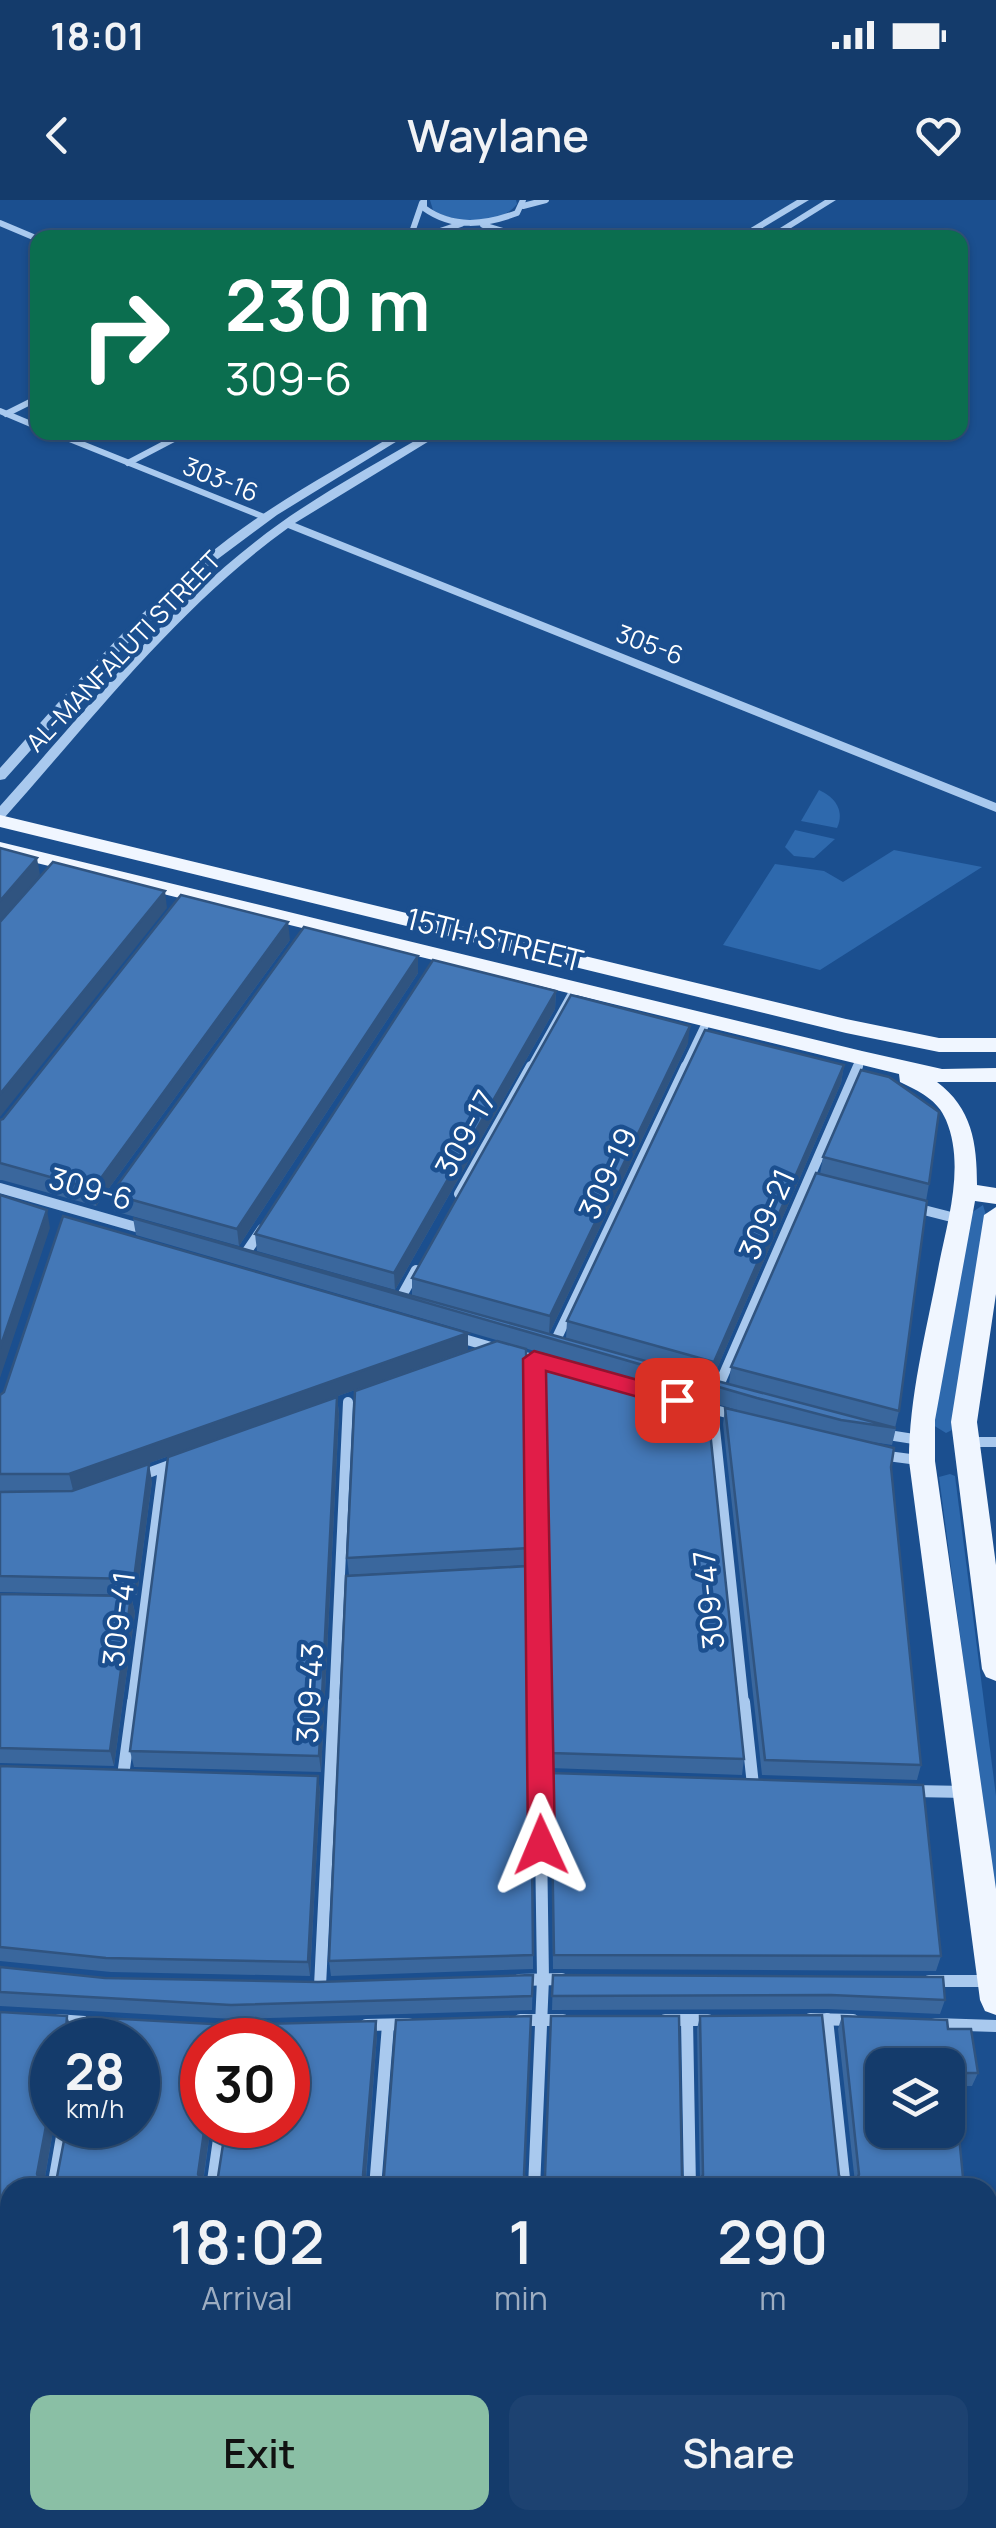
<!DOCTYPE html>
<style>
body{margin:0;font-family:Manrope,sans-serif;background:#1d4271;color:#f1f3f6;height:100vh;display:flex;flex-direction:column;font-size:38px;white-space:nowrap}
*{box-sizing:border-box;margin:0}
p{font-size:32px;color:#9dadc1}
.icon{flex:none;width:55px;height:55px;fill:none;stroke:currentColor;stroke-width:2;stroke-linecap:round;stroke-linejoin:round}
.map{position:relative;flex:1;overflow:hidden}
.details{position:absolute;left:0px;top:1978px;width:998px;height:352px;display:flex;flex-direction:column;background:#143b6b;border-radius:30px 30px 0 0;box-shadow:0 2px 8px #0004,0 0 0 2px #33557e}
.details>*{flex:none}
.hud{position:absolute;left:30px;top:30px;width:938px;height:210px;border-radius:20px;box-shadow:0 2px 8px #0004,0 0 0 2px #33557e;background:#0b6e4f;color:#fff;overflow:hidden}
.controls{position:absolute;left:865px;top:1848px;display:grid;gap:20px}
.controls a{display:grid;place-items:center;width:100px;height:100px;border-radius:20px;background:#143b6b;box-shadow:0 2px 8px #0004,0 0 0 2px #33557e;font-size:50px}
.speed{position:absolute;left:30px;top:1818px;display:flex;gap:20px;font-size:50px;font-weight:700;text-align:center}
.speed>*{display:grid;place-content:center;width:130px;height:130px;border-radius:50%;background:#143b6b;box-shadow:0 2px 8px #0004,0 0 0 2px #33557e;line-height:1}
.speed small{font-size:25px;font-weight:400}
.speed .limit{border:15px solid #d22;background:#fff;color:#111}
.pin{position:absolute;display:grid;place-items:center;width:85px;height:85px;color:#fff;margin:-42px;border-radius:20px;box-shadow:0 5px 15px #0006}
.me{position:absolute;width:110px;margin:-55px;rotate:359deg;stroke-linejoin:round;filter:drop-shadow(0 0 8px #0008)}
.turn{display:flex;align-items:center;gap:35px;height:210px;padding:0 30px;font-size:45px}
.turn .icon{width:130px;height:130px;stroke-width:2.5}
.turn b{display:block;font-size:70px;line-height:85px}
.eta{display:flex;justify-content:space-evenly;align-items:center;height:170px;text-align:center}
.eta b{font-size:60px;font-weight:600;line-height:70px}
.cta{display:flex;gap:20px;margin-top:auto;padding:20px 30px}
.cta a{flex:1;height:115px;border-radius:20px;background:#8abfa5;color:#111;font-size:40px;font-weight:600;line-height:115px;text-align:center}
.cta a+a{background:#1d4271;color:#f1f3f6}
.status{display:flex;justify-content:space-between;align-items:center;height:70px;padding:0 50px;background:#143b6b;direction:ltr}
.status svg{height:28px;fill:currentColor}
header{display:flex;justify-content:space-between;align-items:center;height:130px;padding:0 30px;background:#143b6b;font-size:45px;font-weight:600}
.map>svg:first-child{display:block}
</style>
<div class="status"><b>18:01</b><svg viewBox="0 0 49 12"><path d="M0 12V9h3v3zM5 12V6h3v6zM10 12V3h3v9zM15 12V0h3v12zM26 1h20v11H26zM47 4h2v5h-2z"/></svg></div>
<header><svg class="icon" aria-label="back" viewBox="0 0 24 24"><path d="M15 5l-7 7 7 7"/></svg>Waylane<svg class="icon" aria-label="heart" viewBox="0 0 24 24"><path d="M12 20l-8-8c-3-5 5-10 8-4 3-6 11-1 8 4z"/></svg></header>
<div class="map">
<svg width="996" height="2328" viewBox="0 0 996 2328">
<rect width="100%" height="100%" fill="#1b4f8f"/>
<!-- green -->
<g fill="#2e69ad">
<path d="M430,0H516L517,4C499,27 455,24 433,10Z"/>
<path d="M819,590C835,597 845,611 837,628L801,621Z"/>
<polygon points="795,630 835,639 814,658 794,656 785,647"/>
<polygon points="894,650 982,667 820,770 723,745 775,664 824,671 843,682"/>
<polygon points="983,1005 988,1022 952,1230 946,1233 933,1225 971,1013"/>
<polygon points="950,1274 955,1276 996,1596 996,1705 939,1277"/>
</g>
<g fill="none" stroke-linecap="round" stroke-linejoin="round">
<!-- minor-far3 -->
<g stroke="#a9c9ee" stroke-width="6">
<path d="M424,0V8C453,29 485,25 517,13L523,0"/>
<polyline points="523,6 546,0"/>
<polyline points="0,23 38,39"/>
<polyline points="483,25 526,38"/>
<polyline points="410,38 422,3"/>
<polyline points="419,38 461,24"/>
<polyline points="0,211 38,227"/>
<polyline points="6,214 38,198"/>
<polyline points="52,232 264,317"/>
<polyline points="128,263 187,232"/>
</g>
<!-- minor-far2 -->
<g stroke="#a9c9ee" stroke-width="8">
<polyline points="530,869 574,790"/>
<polyline points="684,869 706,823"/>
<polyline points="857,869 862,858"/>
</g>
<!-- minor-far1 -->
<g stroke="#a9c9ee" stroke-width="10">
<polyline points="0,988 143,1029"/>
<polyline points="459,994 531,866"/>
<polyline points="916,1008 959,1019"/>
<polyline points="243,1057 262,1029"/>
<polyline points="399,1101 416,1070"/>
<polyline points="457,1137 498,1149"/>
<polyline points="554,1144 686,866"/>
<polyline points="514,1154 556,1165"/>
<polyline points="534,1159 539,1504"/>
<polyline points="717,1190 858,866"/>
<polyline points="697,1205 734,1215"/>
<polyline points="713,1210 744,1504"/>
<polyline points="882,1234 920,1240"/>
<polyline points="967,1242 996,1242"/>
<polyline points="880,1255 918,1260"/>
<polyline points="140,1276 175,1263"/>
<polyline points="132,1504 163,1268"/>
<polyline points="334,1504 348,1202"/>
</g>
<!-- minor -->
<g stroke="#a9c9ee" stroke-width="12">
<polyline points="744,1502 753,1585"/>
<polyline points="123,1576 133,1502"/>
<polyline points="913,1591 966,1592"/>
<polyline points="519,1780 562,1779"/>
<polyline points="929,1781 987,1781"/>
<polyline points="320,1786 334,1502"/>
<polyline points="810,1819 853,1820"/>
<polyline points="827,1819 845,1988"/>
<polyline points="56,1820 99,1823"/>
<polyline points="520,1820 563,1820"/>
<polyline points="665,1820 708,1820"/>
<polyline points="687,1820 690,1988"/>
<polyline points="935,1824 996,1826"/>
<polyline points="366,1825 409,1824"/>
<polyline points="53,1988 64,1925"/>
<polyline points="212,1988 221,1925"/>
<polyline points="375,1988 388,1825"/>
<polyline points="534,1988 543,1779 539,1502"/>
<polyline points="0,2271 10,2217"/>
<polyline points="348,2320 348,2328"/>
<polyline points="522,2320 522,2328"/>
<polyline points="695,2320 695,2328"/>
<polyline points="879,2320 879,2328"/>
<polyline points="166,2328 168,2320"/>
</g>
<!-- tertiary -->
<g fill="#a9c9ee" fill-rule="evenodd">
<polygon points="797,0 809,0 746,38 734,38"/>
<polygon points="825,0 836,0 775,38 764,38"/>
<path d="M399,232H412L277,315L203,370L115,456L5,579L0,580V568C72,488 142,404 228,339C282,298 341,267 399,232Z"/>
<path d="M430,232H444L295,323L996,603V612L288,328C178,407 94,517 5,617L0,618V606C82,515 158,418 255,342C309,299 371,267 430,232Z"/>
</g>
<!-- primary -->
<g fill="#f0f6ff" fill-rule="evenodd">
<polygon points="0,615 846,819 939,838 996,838 996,852 939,852 846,833 0,627"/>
<path d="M0,642L862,851L942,869L996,868V882H937C972,908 977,943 977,985L996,988V1004L975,1001L935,1220V1261L996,1689V1815L985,1811L980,1800L909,1261C909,1195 927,1129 939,1064C948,1019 965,965 946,920C938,900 919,891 900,882L899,874L0,654Z"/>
<polygon points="996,1007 996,1094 977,1222 996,1365 996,1481 986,1477 982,1469 951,1222 984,1015"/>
</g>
</g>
<!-- wall -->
<g fill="#3a679d" fill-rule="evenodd">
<polygon points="290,740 96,1006 2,980 0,980 0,920"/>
<polygon points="418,756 418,773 239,1046 114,1011 111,994"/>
<polygon points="556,791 555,809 395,1090 257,1051 255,1034"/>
<polygon points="688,843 549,1134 412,1095 412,1078"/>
<polygon points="844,865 841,883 712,1180 566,1138 567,1121"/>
<polygon points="823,957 929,984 926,1001 899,1211 895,1228 729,1184 731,1167 820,974"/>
<polygon points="133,1018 717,1181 896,1228 892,1245 865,1241 891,1267 921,1565 917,1580 762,1575 723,1224 725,1208 737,1210 136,1035"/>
<polygon points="468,1133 468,1150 73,1290 0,1291 0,1195"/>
<polygon points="543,1171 744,1559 742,1575 550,1568"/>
<polygon points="337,1197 339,1214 321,1572 134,1567 130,1551"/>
<polygon points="152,1281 137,1395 0,1392 0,1292 72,1291"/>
<polygon points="529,1348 528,1365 349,1375 347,1358"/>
<polygon points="0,1394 131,1396 135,1413 114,1566 0,1563"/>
<polygon points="0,1566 318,1576 320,1592 310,1776 111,1772 0,1761"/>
<polygon points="551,1573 941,1756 936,1771 553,1769"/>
<polygon points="533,1755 533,1769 331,1776 329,1761"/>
<polygon points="0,1767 105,1778 318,1782 533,1775 532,1810 234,1819 0,1806"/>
<polygon points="553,1775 945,1800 940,1814 827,1809 552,1810"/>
<path d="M0,1812L72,1830L71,1834L74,1836L230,1825L376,1821L377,1835L366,1980L367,1983L374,1985L525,1975L528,1983L535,1985L682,1976L692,1985L698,1983L700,1980L697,1829L700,1816L839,1976L849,1985L855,1983L838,1829L842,1816L948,1829L978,1873L972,1886H954L964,1988H10V2208H6L0,2216ZM52,1840L138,1925L50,1985L44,1983L54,1925H52ZM202,1840L288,1925L211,1985L203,1983L211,1925H202Z"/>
</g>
<!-- shaded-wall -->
<g fill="#305480">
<polygon points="37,658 40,675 0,722 0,701"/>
<polygon points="165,691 167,708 0,917 0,894"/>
<polygon points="288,722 290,740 96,1006 93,989"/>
<polygon points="418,756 418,773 239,1046 237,1029"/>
<polygon points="556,791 555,809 395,1090 394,1073"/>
<polygon points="690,826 688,843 549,1134 550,1116"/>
<polygon points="844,865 841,883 712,1180 714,1162"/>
<polygon points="47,1010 50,1028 0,1178 0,1148"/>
<polygon points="468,1133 468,1150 73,1290 69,1274"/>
<polygon points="337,1197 339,1214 321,1572 319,1556"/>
<polygon points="149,1264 152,1281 137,1395 134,1379"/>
<polygon points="131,1396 135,1413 114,1566 110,1551"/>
<polygon points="318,1576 320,1592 310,1776 308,1762"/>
<polygon points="67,1816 72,1830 71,1840 66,1830"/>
<polygon points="376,1821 377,1835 365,1987 363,1975"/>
<polygon points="52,1905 52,1925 54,1925 43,1988 37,1974 49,1910"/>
<polygon points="205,1925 211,1925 202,1987 198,1974"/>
<polygon points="0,2199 6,2208 0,2216"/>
</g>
<!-- building -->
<g fill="#4478b7" stroke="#305480" stroke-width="2.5" fill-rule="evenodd">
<polygon points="0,648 37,658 0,701"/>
<polygon points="53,662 165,691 0,894 0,722"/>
<polygon points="181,695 288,722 93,989 0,963 0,920 3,919"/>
<polygon points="304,727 418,756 237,1029 111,994"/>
<polygon points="433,760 556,791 394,1073 255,1034"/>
<polygon points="571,795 690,826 550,1116 412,1078"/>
<polygon points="705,830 844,865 714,1162 567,1121"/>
<polygon points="861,870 889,877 939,912 929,984 823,957"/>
<polygon points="816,973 927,1001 899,1211 731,1167"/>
<polygon points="0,995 47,1010 0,1148"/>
<polygon points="63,1016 468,1133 69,1274 0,1274 0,1195 4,1192"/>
<polygon points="133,1018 717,1181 896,1228 841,1220 757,1198"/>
<polygon points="497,1141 526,1149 529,1348 347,1358 355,1191"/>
<polygon points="543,1154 707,1202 744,1559 551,1553"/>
<polygon points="337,1197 319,1556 130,1551 168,1257"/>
<polygon points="725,1208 894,1248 891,1267 921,1565 765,1560"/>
<polygon points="149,1264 134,1379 0,1376 0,1292 72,1291"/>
<polygon points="529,1366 533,1755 329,1761 346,1376"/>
<polygon points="0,1394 131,1396 110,1551 0,1548"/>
<polygon points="0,1566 318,1576 308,1762 106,1758 0,1747"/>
<polygon points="551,1573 923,1585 941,1756 554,1755"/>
<polygon points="0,1767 105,1778 318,1782 533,1775 532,1796 231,1805 0,1792"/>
<polygon points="553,1775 943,1777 945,1800 831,1795 552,1796"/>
<path d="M0,1812L67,1816L66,1830L74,1836L83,1832L87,1817L230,1825L376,1821L363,1975L367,1983L374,1985L384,1976L396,1820L531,1816L524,1975L528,1983L535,1985L545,1976L551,1816H679L682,1976L692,1985L698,1983L703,1975L700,1816L822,1815L839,1976L849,1985L856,1983L859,1974L842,1816L947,1820L948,1829H971L978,1873H953L964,1988H10V2202L6,2197H0ZM52,1840H138V1925H67L57,1977L50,1985L40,1982L37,1974L49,1910L52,1905ZM202,1840H288V1925H226L218,1977L211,1985L202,1983L198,1974L205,1925H202ZM882,1865H948V1930H882Z"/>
<polygon points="988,2217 991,2249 988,2254"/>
<polygon points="10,2226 10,2320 152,2320 158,2328 0,2328 0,2266 3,2263"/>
<polygon points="988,2262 993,2268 996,2300 996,2328 886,2328 890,2327 894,2320 988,2320"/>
<polygon points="171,2320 337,2320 337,2323 344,2328 165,2328"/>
<polygon points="355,2320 513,2320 518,2328 531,2323 531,2320 688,2320 689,2323 696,2328 347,2328 352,2327"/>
<polygon points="707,2320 875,2320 875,2323 882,2328 699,2328 704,2327"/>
</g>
<!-- route -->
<polygon fill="#e11d48" stroke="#92132f" stroke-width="2.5" points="534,1151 677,1191 689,1200 677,1208 546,1171 555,1645 551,1653 541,1657 532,1653 528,1645 523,1159"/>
<g text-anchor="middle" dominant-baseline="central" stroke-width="9" stroke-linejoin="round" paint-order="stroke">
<!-- far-street labels -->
<g font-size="25" fill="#fff" stroke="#1b4f8f">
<text transform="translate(221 279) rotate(22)">303-16</text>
<text transform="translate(650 444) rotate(21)">305-6</text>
<text transform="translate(123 451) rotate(-46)">AL-MANFALUTI STREET</text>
</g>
<!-- street labels -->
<g font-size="30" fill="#fff" stroke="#1b4f8f">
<text transform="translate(495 739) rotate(14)">15TH STREET</text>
<text transform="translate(465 933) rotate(-61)">309-17</text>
<text transform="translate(607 973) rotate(-65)">309-19</text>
<text transform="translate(91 988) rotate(16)">309-6</text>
<text transform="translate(766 1014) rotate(-66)">309-21</text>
<text transform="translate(708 1400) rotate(-96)">309-47</text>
<text transform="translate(118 1419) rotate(-83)">309-41</text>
<text transform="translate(309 1493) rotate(-87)">309-43</text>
</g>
</g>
</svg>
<div class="controls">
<a><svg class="icon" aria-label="layers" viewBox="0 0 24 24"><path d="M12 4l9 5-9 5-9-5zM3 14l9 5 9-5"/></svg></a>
</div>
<div class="speed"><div>28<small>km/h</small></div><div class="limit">30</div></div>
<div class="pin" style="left:677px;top:1200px;background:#d93025"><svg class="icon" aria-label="arrive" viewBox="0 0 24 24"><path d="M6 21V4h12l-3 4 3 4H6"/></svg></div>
<svg class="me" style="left:541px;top:1645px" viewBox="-20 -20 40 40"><path d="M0-17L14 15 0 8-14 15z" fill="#e11d48" stroke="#fff" stroke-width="4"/></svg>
<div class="hud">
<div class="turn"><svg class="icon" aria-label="right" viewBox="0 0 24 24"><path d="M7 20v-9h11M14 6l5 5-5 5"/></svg><div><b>230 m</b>309-6</div></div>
</div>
<section class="details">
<div class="eta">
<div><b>18:02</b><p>Arrival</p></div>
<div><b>1</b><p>min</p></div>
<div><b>290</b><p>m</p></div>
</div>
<div class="cta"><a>Exit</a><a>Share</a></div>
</section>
</div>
